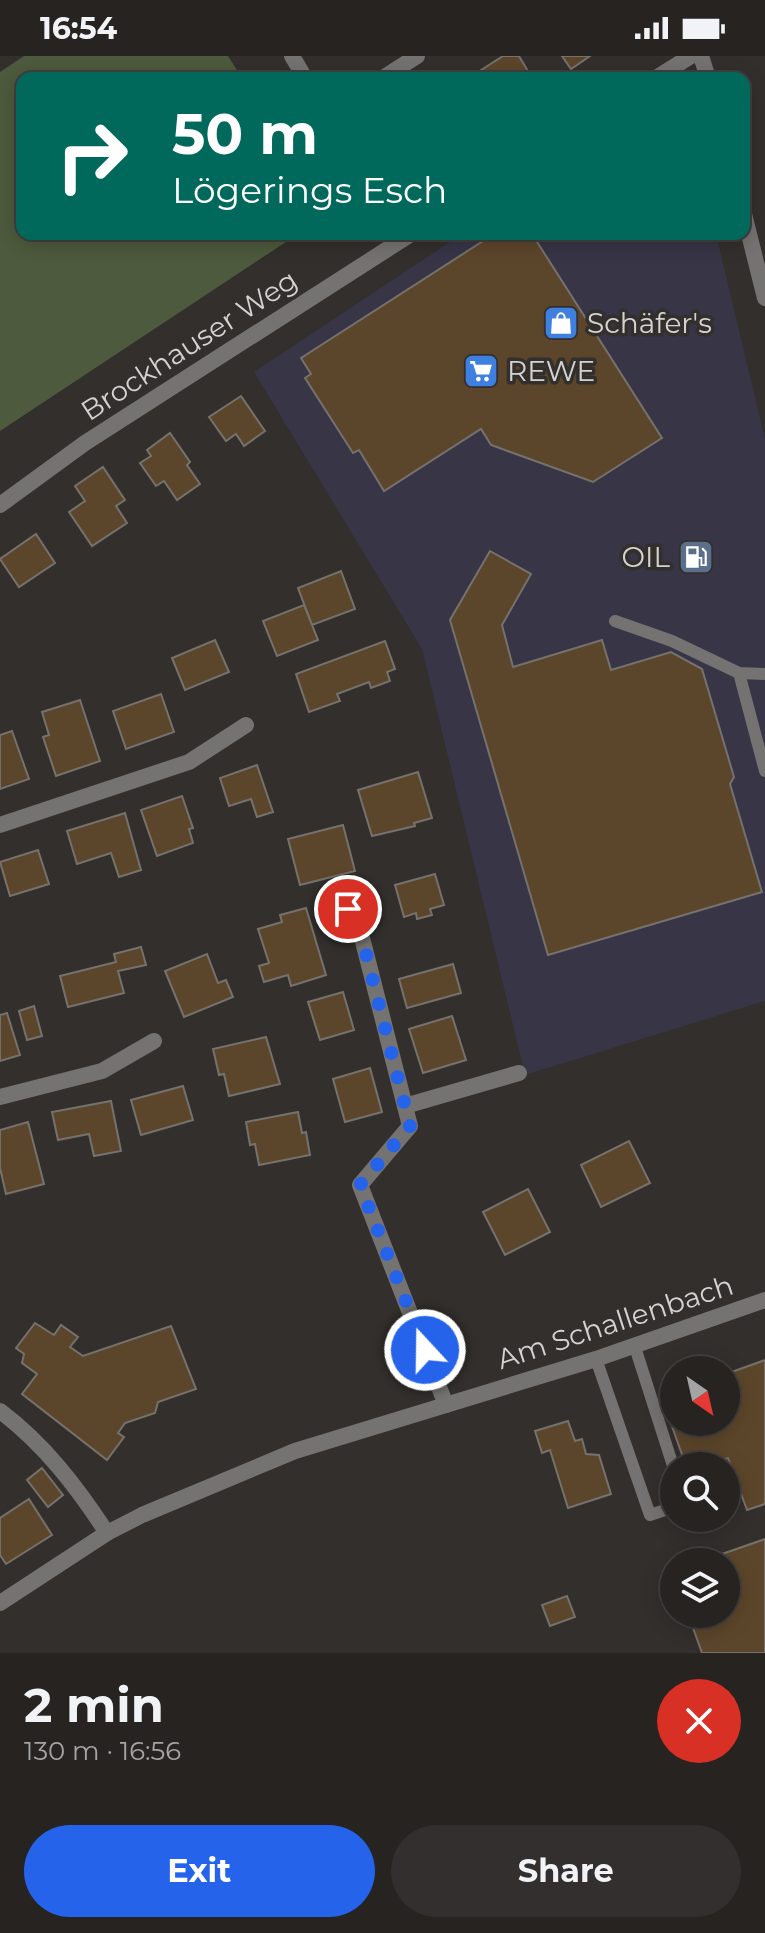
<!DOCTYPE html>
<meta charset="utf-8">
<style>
body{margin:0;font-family:Montserrat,sans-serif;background:#322f2e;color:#f1f3f6;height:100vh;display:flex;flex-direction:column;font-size:30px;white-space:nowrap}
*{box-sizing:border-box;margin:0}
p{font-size:26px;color:#a4a4a5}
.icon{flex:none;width:44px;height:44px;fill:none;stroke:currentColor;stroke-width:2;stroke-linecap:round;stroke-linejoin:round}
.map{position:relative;height:1597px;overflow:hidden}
.sheet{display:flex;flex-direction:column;background:#262321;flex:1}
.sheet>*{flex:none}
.top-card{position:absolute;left:16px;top:16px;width:734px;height:168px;border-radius:16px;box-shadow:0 4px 20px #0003,0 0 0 2px #42403f;background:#00695c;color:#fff;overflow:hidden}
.needle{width:52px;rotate:146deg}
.controls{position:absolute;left:660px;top:1300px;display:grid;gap:16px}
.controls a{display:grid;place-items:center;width:80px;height:80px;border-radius:50%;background:#262321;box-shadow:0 4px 20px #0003,0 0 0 2px #42403f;font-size:40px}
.pin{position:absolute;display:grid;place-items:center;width:68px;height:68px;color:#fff;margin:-34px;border:4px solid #fff;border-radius:50%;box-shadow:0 2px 8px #0007}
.me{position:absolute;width:88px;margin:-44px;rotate:339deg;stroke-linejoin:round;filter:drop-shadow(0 0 6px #0008)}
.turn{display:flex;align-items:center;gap:28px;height:168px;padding:0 24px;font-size:36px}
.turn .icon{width:104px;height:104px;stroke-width:2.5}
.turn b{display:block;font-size:56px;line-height:68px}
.round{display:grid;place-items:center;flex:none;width:84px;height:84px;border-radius:42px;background:#322f2e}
.summary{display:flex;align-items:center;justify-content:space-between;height:136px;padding:0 24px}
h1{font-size:48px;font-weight:700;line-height:60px}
.primary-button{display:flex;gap:16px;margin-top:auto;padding:16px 24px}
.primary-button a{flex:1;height:92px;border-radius:48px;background:#2563eb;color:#fff;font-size:32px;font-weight:700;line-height:92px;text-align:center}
.primary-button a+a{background:#322f2e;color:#f1f3f6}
.status{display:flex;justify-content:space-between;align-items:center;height:56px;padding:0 40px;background:#262321;direction:ltr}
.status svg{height:22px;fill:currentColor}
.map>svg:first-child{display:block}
</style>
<div class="status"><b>16:54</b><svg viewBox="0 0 49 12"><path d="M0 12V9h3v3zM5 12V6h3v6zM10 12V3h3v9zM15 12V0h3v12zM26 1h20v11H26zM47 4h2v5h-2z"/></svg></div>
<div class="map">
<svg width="765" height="1597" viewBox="0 0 765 1597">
<rect width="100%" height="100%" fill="#322f2c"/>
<!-- commercial -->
<polygon fill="#373546" points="462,178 716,178 765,383 765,945 525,1019 422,593 254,316"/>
<!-- green -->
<polygon fill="#4d5a3d" points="24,0 228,0 242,22 22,22 22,178 298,178 0,375 0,16"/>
<!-- building -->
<g fill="#5c462b" stroke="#75726e" stroke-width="2">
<polygon points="503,0 519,0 532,22 481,22 478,16"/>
<polygon points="562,0 590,0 571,13"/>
<polygon points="494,178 532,178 662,382 593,426 491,389 481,373 384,435 359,394 353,397 305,322 311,318 301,302"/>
<polygon points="241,340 265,375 244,390 236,378 226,385 209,361"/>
<polygon points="170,377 190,406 187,409 200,428 177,444 164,425 156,430 140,407 151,400 147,394"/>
<polygon points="103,411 125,444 116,450 127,467 92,490 69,456 85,445 75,430"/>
<polygon points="36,478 55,507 19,531 0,503"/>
<polygon points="490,495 531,518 502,569 513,611 602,584 611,614 671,596 702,613 734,721 730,728 762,836 548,899 450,564"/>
<polygon points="341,515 355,553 312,569 298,532"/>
<polygon points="304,549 318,584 277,600 263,565"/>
<polygon points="215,584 229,616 185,634 172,602"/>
<polygon points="385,585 395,613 387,616 390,625 371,632 369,626 337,638 340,645 309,656 296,618"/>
<polygon points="161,638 174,676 126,693 113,655"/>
<polygon points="80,644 100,705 56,720 43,681 49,679 42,656"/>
<polygon points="12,675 29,723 0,733 0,679"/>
<polygon points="257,709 273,756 257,761 251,743 229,750 220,722"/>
<polygon points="418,716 432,762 414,767 415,770 372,780 358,734"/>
<polygon points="182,740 193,772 189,773 193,787 157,800 141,754"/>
<polygon points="125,757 141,814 119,821 111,797 77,808 67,775"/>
<polygon points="343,769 355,815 300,829 288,783"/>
<polygon points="38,794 49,828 10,840 0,806"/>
<polygon points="435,818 444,849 430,853 432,859 417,863 416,857 404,861 395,829"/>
<polygon points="306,852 326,919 291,930 288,919 264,926 259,910 269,907 258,873 282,866 280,859"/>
<polygon points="141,891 146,909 118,915 124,937 68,951 60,920 116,906 114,898"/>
<polygon points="207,898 218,927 226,924 233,941 184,961 165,915"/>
<polygon points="453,908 461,937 407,952 399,923"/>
<polygon points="343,936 354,974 320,984 308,946"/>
<polygon points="34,950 42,980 27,984 19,955"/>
<polygon points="7,957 20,999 0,1005 0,959"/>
<polygon points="452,960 466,1004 423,1017 409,973"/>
<polygon points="266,981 280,1028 229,1040 224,1018 219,1019 213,993"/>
<polygon points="370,1012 382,1056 345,1066 333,1023"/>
<polygon points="183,1030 193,1064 141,1079 131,1044"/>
<polygon points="111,1045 121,1095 94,1100 89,1078 58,1084 52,1056"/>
<polygon points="298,1056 302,1077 306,1076 310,1099 259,1109 255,1088 250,1089 246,1066"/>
<polygon points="28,1066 44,1128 6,1138 0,1112 0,1074"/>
<polygon points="629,1085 650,1127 601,1151 581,1109"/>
<polygon points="528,1133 550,1176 505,1199 483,1156"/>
<polygon points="35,1267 54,1279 61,1269 78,1281 70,1291 83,1300 171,1270 196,1333 158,1346 155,1357 125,1367 118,1377 124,1381 107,1404 22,1338 37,1318 22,1307 24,1298 16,1292"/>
<polygon points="765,1304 765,1448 747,1454 728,1402 708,1410 686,1410 662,1342 674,1337 674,1366 726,1366 726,1318"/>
<polygon points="568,1365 575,1385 582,1383 586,1398 599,1399 611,1438 568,1452 550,1394 542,1397 535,1375"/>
<polygon points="42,1412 63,1439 48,1451 27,1424"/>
<polygon points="29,1443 52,1479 6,1508 0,1499 0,1462"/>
<polygon points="765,1483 765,1597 702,1597 688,1558 726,1558 726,1506 699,1506"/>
<polygon points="567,1540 575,1561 550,1570 542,1549"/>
</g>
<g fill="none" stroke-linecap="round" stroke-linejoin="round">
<!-- service -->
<g stroke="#757272" stroke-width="12">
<polyline points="615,565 672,585 739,617 765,618"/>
<polyline points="739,617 765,715"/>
<polyline points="634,1288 674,1413"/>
<polyline points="596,1303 650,1459 674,1451"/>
</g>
<!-- minor -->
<g stroke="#757272" stroke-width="16">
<polyline points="292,0 305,22"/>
<polyline points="383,22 417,0"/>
<polyline points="656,22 691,0"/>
<polyline points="0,449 85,387 411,178"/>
<polyline points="0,769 189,706 246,669"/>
<polyline points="348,853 359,870 410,1070 360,1129 446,1349"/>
<polyline points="0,1041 102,1015 154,985"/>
<polyline points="405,1050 519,1017"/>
<path d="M0,1355C44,1388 77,1431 107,1477"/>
<polyline points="0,1547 107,1477 142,1459 295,1395 596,1303 765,1244"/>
</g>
<!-- tertiary -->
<g stroke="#757272" stroke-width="16">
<polyline points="701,0 708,22"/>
<polyline points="744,158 765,242"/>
</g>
</g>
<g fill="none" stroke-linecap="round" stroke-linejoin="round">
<!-- route -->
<polyline stroke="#2563eb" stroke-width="14" stroke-dasharray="0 25.2" points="348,853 359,870 410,1070 360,1129 425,1294"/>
</g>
<!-- icons -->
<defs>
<g id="shop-square" transform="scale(1.8)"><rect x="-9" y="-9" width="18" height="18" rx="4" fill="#3f7fe0" stroke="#322f2c"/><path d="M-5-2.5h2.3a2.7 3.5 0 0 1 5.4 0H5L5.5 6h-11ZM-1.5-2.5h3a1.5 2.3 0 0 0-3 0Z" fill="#fff"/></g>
<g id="supermarket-square" transform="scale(1.8)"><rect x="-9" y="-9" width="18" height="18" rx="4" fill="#3f7fe0" stroke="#322f2c"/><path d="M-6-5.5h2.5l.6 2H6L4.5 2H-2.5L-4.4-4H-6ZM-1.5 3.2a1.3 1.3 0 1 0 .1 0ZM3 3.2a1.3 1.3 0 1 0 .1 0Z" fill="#fff"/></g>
<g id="fuel-square" transform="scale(1.8)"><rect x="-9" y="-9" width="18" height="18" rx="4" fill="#5c6f8a" stroke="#322f2c"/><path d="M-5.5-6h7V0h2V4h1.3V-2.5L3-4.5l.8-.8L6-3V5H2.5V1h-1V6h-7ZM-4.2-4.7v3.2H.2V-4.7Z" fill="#fff"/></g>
</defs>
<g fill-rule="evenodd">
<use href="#shop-square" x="561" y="267"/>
<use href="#supermarket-square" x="481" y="315"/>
<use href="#fuel-square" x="696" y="501"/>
</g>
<g text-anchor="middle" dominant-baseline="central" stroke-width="7" stroke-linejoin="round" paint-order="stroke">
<!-- poi labels -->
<g font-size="28" fill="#d4d3d1" stroke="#322f2c" text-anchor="start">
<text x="587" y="267">Schäfer's</text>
<text x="507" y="315">REWE</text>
<text x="670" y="501" text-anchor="end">OIL</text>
</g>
<!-- street labels -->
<g font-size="28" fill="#d4d3d1" stroke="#322f2c">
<text transform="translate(189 289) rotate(-33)">Brockhauser Weg</text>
<text transform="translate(615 1266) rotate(-18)">Am Schallenbach</text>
</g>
</g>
</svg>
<div class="controls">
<a><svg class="needle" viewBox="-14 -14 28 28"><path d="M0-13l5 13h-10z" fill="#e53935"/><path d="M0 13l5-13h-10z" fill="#a4a4a5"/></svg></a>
<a><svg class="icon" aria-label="search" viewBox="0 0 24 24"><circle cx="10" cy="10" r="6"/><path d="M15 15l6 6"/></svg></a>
<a><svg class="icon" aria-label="layers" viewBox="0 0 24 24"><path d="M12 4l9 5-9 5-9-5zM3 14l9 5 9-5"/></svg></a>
</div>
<div class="pin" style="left:348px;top:853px;background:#d93025"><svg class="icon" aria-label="arrive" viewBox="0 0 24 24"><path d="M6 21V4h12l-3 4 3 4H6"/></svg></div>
<svg class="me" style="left:425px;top:1294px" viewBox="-20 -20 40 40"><circle r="17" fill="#2563eb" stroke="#fff" stroke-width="3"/><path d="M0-11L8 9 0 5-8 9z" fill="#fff"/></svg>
<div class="top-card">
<div class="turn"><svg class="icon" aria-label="right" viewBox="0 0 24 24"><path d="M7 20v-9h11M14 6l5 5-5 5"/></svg><div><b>50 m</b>Lögerings Esch</div></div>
</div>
</div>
<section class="sheet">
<div class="summary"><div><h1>2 min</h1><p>130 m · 16:56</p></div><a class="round" style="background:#d93025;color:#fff"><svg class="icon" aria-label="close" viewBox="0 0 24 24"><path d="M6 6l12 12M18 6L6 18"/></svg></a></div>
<div class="primary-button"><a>Exit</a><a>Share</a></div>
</section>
